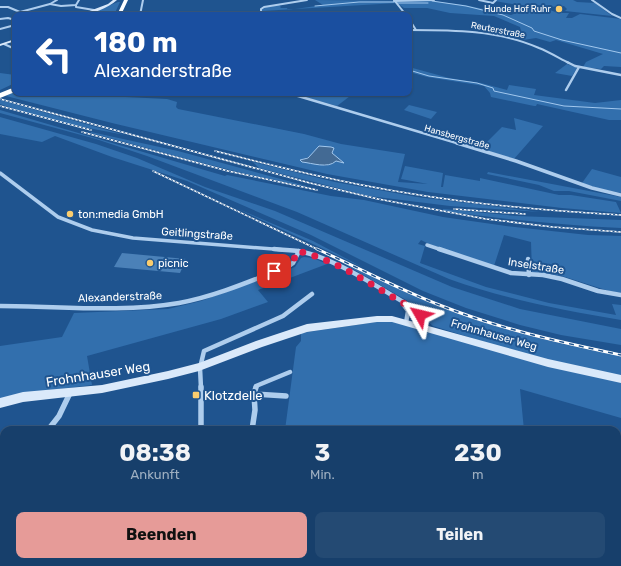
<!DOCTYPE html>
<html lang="de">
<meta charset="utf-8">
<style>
body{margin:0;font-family:Rubik,sans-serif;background:#244a73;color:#f1f3f6;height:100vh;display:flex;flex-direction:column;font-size:15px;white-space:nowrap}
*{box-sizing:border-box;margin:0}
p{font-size:13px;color:#9eafc1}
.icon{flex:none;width:22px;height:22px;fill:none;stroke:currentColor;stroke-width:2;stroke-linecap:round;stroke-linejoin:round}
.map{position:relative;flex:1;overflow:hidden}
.sheet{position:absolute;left:0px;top:426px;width:621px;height:140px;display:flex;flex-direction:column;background:#173f6b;border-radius:12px 12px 0 0;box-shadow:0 1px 3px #0004,0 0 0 1px #36587e}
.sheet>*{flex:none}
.banner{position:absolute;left:12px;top:12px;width:400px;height:84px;border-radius:8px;box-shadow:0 1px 3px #0004,0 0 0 1px #36587e;background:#1a4fa0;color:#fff;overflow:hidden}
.pin{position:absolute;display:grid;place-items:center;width:34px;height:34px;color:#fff;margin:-17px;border-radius:8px;box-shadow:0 2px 6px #0006}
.me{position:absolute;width:44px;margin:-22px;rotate:307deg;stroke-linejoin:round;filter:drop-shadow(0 0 3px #0008)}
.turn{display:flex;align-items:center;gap:14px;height:84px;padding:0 16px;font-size:18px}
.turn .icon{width:52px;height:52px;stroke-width:2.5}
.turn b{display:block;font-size:28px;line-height:34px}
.eta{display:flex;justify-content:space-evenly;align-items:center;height:68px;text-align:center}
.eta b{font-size:24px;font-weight:700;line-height:28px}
.primary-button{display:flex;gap:8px;margin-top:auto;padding:8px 16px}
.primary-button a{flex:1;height:46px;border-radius:8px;background:#e69b98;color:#111;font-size:16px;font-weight:700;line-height:46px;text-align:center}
.primary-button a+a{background:#244a73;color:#f1f3f6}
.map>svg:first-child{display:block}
</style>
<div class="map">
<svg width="621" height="566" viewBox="0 0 621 566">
<rect width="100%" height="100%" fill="#1f548f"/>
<!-- green -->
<g fill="#326fad" fill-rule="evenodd">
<polygon points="315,0 432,1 465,5 511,15 519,12 523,6 495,1 496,0 573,0 577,2 595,3 612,16 565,11 567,9 564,6 549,7 550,10 558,13 569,13 566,18 572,18 580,14 621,19 621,67 604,66 601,69 583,67 586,62 603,54 556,40 550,42 536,38 523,40 520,27 494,16 450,13 427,8 404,8 397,3 262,11 262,8 279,5 281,7 280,8 287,8 288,10 323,5"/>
<polygon points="118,2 120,2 114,15 95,11"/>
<polygon points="567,64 577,68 572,76 555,73"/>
<polygon points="409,67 449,78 481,83 507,90 509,85 536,89 534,95 595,103 621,100 621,120 609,120 537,104 536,106 534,106 491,97 490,93 484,86 427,77 409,72"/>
<polygon points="0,73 15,75 15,83 0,90"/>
<path d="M15,91V93H105L126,97L167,99L177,102L176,107L178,109L304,134L341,144L405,154L398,182L428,184L401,179L405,166L443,173L441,187H443L445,175L480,181V178L559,195H571L616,202L621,213L562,208L428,192L327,174L112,123L6,96ZM316,149L332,153L342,162L335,161L326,166L300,160C307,157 312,157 316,149Z"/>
<polygon points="307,93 354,93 337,106 305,97"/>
<path d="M0,100L125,135C83,127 40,119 0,104Z"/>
<polygon points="409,105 437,112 431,119 404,110"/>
<path d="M0,110L225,176L227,175L331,196L364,200L443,217L506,226L588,235L621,236V293L609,291L562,276L532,272L531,242L504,235L494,266L429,244L421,240L418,244L425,246L420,263L486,287L549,303L616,315L612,304L621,305V320C562,310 505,299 449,279L297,212L147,156L96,139L0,113Z"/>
<polygon points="0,117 96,144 137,158 205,187 275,211 452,287 520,309 621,329 621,345 561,335 520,325 466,308 423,291 311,235 187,181 112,157 55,136 42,142 0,134"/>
<polygon points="514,118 543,126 514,159 450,140 456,135 486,143 502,127 516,130"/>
<path d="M91,132L178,151L310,187C236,174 164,152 91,133Z"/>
<polygon points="253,162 335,182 417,197 540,212 450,206 369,196 259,168"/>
<polygon points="592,169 621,177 621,193 595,188 582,183"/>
<polygon points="488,172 621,197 621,201 569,191 554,191 539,185 487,174"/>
<polygon points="236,208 313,241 364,268"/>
<path d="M443,209L517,216L621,220V228C561,225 502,219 443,211Z"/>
<polygon points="304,257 313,258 327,264 258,290 268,302 221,319 87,356 92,385 18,394 0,399 0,346 62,337 74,313 168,309 201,301 295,267 301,258"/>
<path d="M336,259C368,274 400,290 433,304C494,328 557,344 621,356V418L520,389L524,430H285L296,347L301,341V333L376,322H394L475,339L433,326L428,322L423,310Z"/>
<polygon points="0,512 4,516 4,562 50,562 54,566 0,566"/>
<polygon points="397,562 542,562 549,566 397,566"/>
</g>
<!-- water -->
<path fill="#436a94" stroke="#a2c8ee" d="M319,146L331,147L334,148L332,153L344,163L336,161C328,169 312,163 302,162L300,160L308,158Z"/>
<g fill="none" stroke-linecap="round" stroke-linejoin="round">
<!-- stream -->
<g stroke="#a2c8ee" stroke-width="1">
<polyline points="432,1 466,6 503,15 532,28 534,31 562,40 621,53"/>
<polyline points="397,3 428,3"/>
<polyline points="315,6 359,2 394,2"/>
<polyline points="409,70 429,76 477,83 493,88 494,91 564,106 621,109"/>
</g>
</g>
<!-- building -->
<polygon fill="#4b81b8" points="122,253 186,259 180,273 114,267"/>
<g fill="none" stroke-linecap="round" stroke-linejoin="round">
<!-- street-far4 -->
<g stroke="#aecded" stroke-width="2">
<polyline points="394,0 406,15"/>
<polyline points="479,0 493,3 496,0"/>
<polyline points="592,0 612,14 621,18"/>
<polyline points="394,1 434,0"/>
<polyline points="50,4 61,6 76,5 79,0"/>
<polyline points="76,5 76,7 94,10"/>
<polyline points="0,7 8,7 20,12"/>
<polyline points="27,15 20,12 50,4 57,0"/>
<polyline points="140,15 143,0"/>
<polyline points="261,15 261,9 264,7 307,0"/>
<polyline points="0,19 8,18 15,20"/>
<polyline points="409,19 416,30"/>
<polyline points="0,29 15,25"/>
<path d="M409,30C452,30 499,30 539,48C549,52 559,58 569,63"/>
<polyline points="4,44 15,49"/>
</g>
<!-- street-far3 -->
<g stroke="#aecded" stroke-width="2.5">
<polyline points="567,62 575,66 621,75"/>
<polyline points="566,90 579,67"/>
<polyline points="288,93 460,144"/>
</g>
<!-- street-far2 -->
<g stroke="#aecded" stroke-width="3.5">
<polyline points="457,143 516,161 592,188 621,195"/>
<polyline points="0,173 58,217 92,230 133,238 286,250"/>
<polyline points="427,245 442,250"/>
</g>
<!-- street-far1 -->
<g stroke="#aecded" stroke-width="4.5">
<path d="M274,249C282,250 290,250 298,251C334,257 380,289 412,307L420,315L419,327"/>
<polyline points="439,249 511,273 543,275 562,279 598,291 621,295"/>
<polyline points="528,259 529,275"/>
<polyline points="403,304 408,311 406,323"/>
<path d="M0,306C60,306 120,313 179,303C217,296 253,280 289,266L293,263L299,251"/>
<polyline points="201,388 200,368 204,351 283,316 312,294"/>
<polyline points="256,388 256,386 290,372"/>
</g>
<!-- street -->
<g stroke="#aecded" stroke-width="5.5">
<polyline points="219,396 254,394 286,396"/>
<polyline points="48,430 59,416 70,393"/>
<polyline points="201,430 201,387"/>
<polyline points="252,430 255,410 254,394 256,387"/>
<polyline points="0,472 4,469"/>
<polyline points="311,562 311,566"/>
<polyline points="176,566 177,562"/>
</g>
<!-- secondary -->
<g fill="#dae9fa" fill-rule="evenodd">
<path d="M113,0H117C108,8 91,15 79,15L108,4Z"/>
<polygon points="15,39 15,41 0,46 0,44"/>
<polygon points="377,316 392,316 548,359 621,375 621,383 548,367 392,322 377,322 307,332 262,347 199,371 168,379 102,393 23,402 0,408 0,398 23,392 102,385 168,371 199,363 256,341 307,324"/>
</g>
<!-- highway -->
<g fill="#fff" fill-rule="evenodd">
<polygon points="124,0 128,0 121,15 117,15"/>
<polygon points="15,87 15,92 0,98 0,93"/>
</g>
<!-- rail-far1 casing -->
<g stroke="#fff" stroke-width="1.5">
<g id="rail-far1">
<polyline points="0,99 310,183 378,199 486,219 553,227 621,232"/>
<polyline points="0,106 91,130"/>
<polyline points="82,132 228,171 317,190"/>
<path d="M215,151C279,167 342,183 407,193C478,205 549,211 621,215"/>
<polyline points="153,171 319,250"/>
<polyline points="454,209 525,214"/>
</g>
</g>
<!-- rail casing -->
<g stroke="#fff" stroke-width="3">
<path id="rail" d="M317,249C359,268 400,290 442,306C500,329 560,342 621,355"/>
</g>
<!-- rail-far1 -->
<use href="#rail-far1" stroke="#1f548f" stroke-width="1" stroke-dasharray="2" stroke-linecap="butt"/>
<!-- rail -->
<use href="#rail" stroke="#1f548f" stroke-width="1.5" stroke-dasharray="5" stroke-linecap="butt"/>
</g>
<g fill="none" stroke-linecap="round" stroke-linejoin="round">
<!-- route -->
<path stroke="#e11d48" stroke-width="7" stroke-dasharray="0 12.6" d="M274,271C289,266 291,266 298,251C340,261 375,288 412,308L420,315"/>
</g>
<!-- markers -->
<g fill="#fbcd6e" stroke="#1f548f" stroke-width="1.5">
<circle cx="559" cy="9" r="4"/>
<circle cx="70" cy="214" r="4"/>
<circle cx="150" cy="263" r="4"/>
<rect x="192" y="391" width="8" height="8" rx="2"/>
</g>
<g text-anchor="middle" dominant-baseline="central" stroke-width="4" stroke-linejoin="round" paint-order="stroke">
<!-- far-poi labels -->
<g font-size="9" fill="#fff" stroke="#1f548f" text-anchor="end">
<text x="551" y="9">Hunde Hof Ruhr</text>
</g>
<!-- far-street labels -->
<g font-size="9" fill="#fff" stroke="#1f548f">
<text transform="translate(498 30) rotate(11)">Reuterstraße</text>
<text transform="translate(457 137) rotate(16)">Hansbergstraße</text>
</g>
<!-- poi labels -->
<g font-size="11" fill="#fff" stroke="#1f548f" text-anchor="start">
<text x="78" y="214">ton:media GmbH</text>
<text x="158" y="263">picnic</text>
</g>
<!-- street labels -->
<g font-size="11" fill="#fff" stroke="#1f548f">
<text transform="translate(197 234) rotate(4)">Geitlingstraße</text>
<text transform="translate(536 266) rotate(9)">Inselstraße</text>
<text transform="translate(120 297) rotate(-2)">Alexanderstraße</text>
<text transform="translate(494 335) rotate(16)">Frohnhauser Weg</text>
</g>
<!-- near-street labels -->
<g font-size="13" fill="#fff" stroke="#1f548f">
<text transform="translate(98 374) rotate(-9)">Frohnhauser Weg</text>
</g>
<!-- near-poi labels -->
<g font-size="13" fill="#fff" stroke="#1f548f" text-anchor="start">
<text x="204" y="395">Klotzdelle</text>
</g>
</g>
</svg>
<div class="pin" style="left:274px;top:271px;background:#d93025"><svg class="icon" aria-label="arrive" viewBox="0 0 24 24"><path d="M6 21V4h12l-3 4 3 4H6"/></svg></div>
<svg class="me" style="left:420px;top:315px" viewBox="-20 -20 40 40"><path d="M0-17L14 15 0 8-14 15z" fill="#e11d48" stroke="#fff" stroke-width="4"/></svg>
<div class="banner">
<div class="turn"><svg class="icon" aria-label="left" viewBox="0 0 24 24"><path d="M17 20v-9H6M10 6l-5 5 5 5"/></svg><div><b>180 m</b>Alexanderstraße</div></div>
</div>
<section class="sheet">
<div class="eta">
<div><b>08:38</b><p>Ankunft</p></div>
<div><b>3</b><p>Min.</p></div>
<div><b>230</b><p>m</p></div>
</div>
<div class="primary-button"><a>Beenden</a><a>Teilen</a></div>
</section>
</div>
